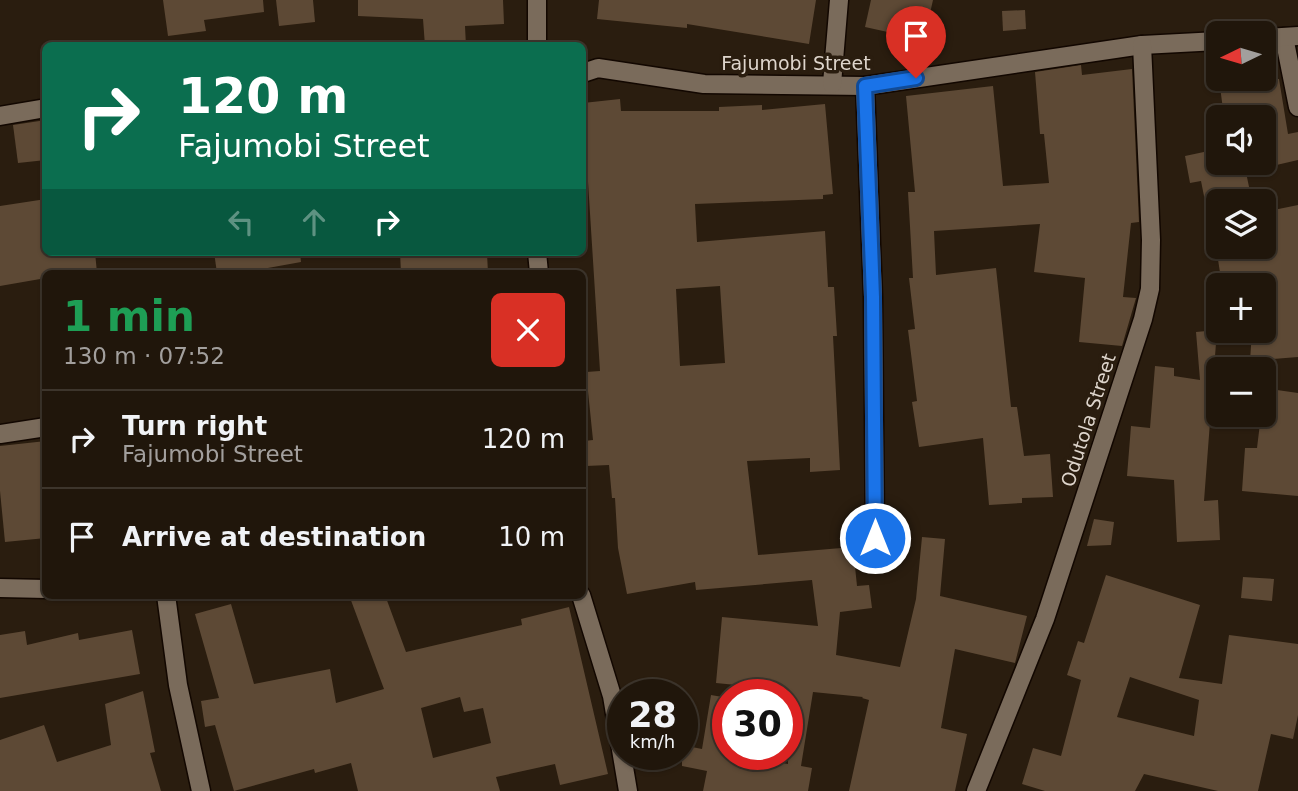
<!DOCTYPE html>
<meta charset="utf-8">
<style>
body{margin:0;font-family:"DejaVu Sans",sans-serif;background:#2d2319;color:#f1f3f6;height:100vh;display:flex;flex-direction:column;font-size:26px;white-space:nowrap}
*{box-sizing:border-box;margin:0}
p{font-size:23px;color:#a29f9d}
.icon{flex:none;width:38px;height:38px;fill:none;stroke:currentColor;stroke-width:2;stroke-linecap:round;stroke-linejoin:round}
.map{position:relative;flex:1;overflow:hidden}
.drawer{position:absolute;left:42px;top:270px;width:544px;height:329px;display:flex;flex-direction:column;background:#20160b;border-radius:10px;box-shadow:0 2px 5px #0004,0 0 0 2px #3d352c}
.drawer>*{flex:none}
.guide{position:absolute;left:42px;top:42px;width:544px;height:214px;border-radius:10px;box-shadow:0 2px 5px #0004,0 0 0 2px #3d352c;background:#0b6e4f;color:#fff;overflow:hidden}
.needle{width:46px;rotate:265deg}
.buttons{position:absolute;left:1206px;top:21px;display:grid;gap:14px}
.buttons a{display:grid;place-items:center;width:70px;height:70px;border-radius:10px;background:#20160b;box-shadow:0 2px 5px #0004,0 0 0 2px #3d352c;font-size:35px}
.speed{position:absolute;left:607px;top:679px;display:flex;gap:14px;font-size:35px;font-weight:700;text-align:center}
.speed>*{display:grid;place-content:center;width:91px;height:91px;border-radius:50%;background:#20160b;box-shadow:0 2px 5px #0004,0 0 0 2px #3d352c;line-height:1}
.speed small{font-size:18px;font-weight:400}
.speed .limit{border:10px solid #d22;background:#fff;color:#111}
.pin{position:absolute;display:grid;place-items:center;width:60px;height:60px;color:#fff;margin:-72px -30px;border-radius:50% 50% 50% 0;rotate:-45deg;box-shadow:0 0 7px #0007}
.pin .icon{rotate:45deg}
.me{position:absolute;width:77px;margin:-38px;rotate:0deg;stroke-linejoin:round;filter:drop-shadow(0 0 5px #0008)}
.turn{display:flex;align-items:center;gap:24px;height:147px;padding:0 21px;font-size:32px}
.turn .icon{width:91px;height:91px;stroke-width:2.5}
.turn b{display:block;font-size:49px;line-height:60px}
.lanes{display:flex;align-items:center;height:66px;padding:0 21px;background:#0003;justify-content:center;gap:35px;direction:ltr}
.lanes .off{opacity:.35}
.round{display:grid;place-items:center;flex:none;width:74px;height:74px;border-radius:10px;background:#2d2319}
.summary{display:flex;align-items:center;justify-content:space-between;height:119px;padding:0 21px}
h1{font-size:42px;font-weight:700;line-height:52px;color:#1e9e55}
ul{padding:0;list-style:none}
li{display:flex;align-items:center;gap:21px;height:98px;padding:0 21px;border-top:2px solid #3d352c}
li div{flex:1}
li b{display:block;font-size:26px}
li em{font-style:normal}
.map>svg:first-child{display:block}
</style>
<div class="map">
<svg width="1298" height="791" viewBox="0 0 1298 791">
<rect width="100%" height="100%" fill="#2a1d0f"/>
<!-- building -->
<g fill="#5d4935" fill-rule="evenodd">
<polygon points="163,0 263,0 264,12 204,20 206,31 168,36"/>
<polygon points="276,0 313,0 315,22 279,26"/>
<polygon points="358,0 503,0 504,24 465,26 466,46 425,46 423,19 358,16"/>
<polygon points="599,0 816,0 809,44 687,24 687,28 597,19"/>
<polygon points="871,0 933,0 924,40 865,27"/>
<polygon points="1025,10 1026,29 1003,31 1002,11"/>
<polygon points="1081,65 1082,75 1132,69 1139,222 1131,223 1123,297 1136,298 1122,346 1079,342 1085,278 1034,272 1040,224 934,231 936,275 996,268 1011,407 1017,407 1024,456 1050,454 1053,497 1022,498 1022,503 989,505 983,438 919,447 912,402 917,401 908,330 915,329 909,278 913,278 908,192 915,192 906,96 993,86 1003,186 1049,183 1044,134 1040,134 1035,72"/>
<polygon points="1219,79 1279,79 1288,134 1298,132 1298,160 1264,168 1264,117 1224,117"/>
<path d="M620,99L621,111H719V107L762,105V110L825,104L833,194L823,195V199L695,204L697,242L825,231L828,287H834L837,336H833L840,470L810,472V458L747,461L758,555L853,547L857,586L869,585L872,608L840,612L836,655L900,667L916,599L922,537L945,539L940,596L1027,616L1015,663L955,649L941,728L967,734L955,791H849L869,700L862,698L863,697L813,692L801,766L812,768L808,791H703L707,771L682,766V745L702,749L711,695L728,698V754L788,764V690L716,683L722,617L818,626L812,580L696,590L695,582L627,594L618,548L615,498H612L609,465L586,466L584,441L593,440L586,372L600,371L583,103ZM720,286L725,363L680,366L676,289Z"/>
<polygon points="46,120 46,160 18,163 13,125"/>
<polygon points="1218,149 1218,163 1244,163 1252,201 1205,201 1201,181 1190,183 1185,156"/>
<polygon points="46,199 46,256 95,252 97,273 46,273 46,278 0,286 0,206"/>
<polygon points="1298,205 1298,357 1250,361 1252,331 1264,331 1264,285 1222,285 1216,247 1264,247 1264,212"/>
<polygon points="214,252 300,252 301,262 240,273 217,273"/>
<polygon points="400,252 433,252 433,256 487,253 488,273 401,273"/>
<polygon points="1217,330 1204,501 1218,500 1220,540 1177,542 1174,480 1127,476 1131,426 1150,428 1155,366 1174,368 1174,376 1200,380 1196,332"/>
<polygon points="1264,388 1298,393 1298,496 1242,491 1245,448 1257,448 1261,415 1264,415"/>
<polygon points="46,441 46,538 5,542 0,491 0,446"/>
<polygon points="1094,519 1114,522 1111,545 1087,546"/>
<path d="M1106,575L1200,605L1179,678L1222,684L1229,635L1298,644V715L1293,739L1271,734L1258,791H1218L1144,774L1135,791H1045L1022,784L1033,748L1061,756L1081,680L1067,675L1078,641L1084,643ZM1130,677L1199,700L1194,736L1117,717Z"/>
<polygon points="1243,577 1274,579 1272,601 1241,598"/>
<path d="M349,595H385L406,652L522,625L521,619L569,607L608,774L560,785L555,764L496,777L500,791H358L351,763L315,773L314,769L234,791L215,725L205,727L201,701L219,698L195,614L231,604L254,684L330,669L336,703L384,689ZM460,697L464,712L483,708L491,743L433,758L421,708Z"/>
<polygon points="132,630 140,674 0,698 0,635 25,631 27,645 78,633 79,640"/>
<polygon points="143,691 155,752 150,753 161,791 0,791 0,740 44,725 57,762 111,745 105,704"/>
</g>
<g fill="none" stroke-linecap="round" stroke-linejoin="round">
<!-- street casing -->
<g stroke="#120700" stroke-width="21">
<g id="street">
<polyline points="1284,37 1298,107"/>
<polyline points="1264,38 1298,36"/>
<polyline points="537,46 537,0"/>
<polyline points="583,73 598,68 704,84 865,86 1142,45 1218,41"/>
<polyline points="832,84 839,0"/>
<polyline points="865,86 873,297 875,538"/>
<polyline points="0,116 46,108"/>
<polyline points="537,252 539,273"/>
<polyline points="0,434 46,427"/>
<polyline points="0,588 46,589"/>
<polyline points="166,595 178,685 201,791"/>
<polyline points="581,595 612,696 628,791"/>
<polyline points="976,791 1045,619 1143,319 1150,289 1151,240 1142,45"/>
</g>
</g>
<!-- street -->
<use href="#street" stroke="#7a6b5b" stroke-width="18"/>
</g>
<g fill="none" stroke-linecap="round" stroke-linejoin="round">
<!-- route casing -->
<g stroke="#114b97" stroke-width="18">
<polyline id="route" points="875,538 873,297 865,86 916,78"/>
</g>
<!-- route -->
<use href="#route" stroke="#1a73e8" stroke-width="12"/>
</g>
<g text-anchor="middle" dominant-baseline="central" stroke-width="7" stroke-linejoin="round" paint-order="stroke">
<!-- street labels -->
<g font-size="19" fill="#ded5cc" stroke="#2a1d0f">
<text x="796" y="63">Fajumobi Street</text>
<text transform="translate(1088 420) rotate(-72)">Odutola Street</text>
</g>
</g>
</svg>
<div class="buttons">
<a><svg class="needle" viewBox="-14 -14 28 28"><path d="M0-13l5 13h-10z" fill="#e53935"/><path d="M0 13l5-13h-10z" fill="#a29f9d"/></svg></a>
<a><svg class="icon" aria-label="sound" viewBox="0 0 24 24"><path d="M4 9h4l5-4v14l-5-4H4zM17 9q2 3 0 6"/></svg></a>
<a><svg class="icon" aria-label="layers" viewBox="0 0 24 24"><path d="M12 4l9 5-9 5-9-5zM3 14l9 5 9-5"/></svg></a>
<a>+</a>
<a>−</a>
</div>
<div class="speed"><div>28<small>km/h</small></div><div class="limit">30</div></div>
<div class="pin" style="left:916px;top:78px;background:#d93025"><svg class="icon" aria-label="arrive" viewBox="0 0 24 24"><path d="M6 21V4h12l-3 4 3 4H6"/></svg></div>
<svg class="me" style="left:875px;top:538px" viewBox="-20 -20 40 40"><circle r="17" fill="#1a73e8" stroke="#fff" stroke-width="3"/><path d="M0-11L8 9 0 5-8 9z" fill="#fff"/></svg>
<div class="guide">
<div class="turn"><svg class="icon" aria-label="right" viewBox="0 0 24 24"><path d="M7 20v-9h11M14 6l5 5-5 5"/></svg><div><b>120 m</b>Fajumobi Street</div></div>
<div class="lanes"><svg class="icon off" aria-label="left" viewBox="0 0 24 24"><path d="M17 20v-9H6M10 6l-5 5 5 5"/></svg><svg class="icon off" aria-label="ahead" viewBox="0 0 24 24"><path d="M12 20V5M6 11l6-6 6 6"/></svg><svg class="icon" aria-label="right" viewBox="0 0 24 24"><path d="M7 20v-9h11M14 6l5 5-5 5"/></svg></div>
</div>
<section class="drawer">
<div class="summary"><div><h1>1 min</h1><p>130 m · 07:52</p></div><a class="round" style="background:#d93025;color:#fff"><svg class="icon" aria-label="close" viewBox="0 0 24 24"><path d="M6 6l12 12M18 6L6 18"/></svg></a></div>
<ul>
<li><svg class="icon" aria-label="right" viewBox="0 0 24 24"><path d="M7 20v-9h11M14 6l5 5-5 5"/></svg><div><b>Turn right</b><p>Fajumobi Street</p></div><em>120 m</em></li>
<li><svg class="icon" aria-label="arrive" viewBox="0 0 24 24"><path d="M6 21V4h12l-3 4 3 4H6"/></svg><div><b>Arrive at destination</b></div><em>10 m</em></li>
</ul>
</section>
</div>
